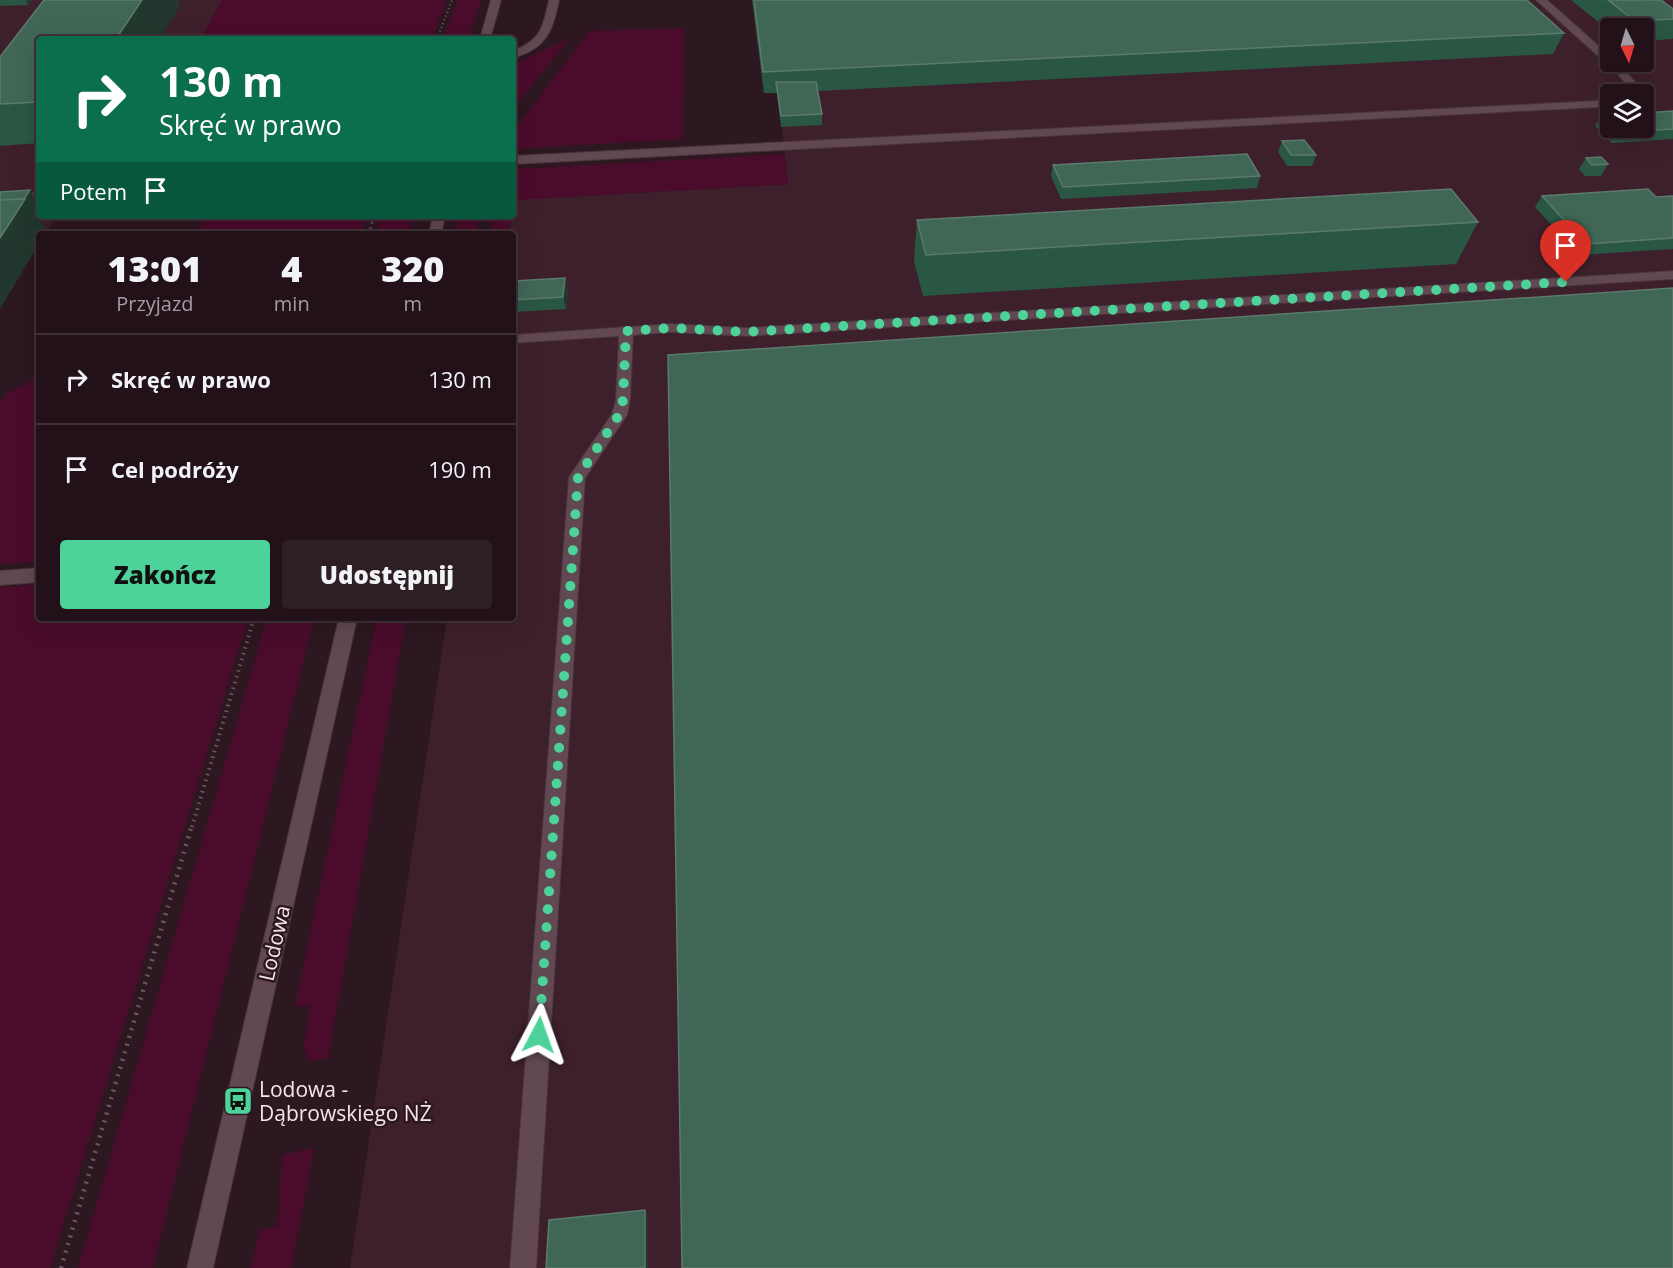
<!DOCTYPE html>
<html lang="pl">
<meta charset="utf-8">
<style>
body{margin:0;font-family:"Open Sans",sans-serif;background:#2e1f25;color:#f1f3f6;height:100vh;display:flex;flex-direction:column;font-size:22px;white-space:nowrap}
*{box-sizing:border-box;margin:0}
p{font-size:20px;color:#a29da2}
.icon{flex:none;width:33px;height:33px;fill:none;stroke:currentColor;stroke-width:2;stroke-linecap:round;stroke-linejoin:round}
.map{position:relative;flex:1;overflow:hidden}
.drawer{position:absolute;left:36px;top:231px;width:480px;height:390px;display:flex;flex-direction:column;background:#221118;border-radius:6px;box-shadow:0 6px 24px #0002,0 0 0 2px #3f3137}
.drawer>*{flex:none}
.guide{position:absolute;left:36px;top:36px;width:480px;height:183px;border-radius:6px;box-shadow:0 6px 24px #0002,0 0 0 2px #3f3137;background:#0b6e4f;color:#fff;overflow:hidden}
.needle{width:39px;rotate:175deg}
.tools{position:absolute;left:1600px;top:18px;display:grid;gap:12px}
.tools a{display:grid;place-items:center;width:54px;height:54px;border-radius:6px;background:#221118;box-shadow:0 6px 24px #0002,0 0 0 2px #3f3137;font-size:30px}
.pin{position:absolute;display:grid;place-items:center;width:51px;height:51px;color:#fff;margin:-62px -26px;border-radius:50% 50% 50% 0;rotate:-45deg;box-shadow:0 0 6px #0007}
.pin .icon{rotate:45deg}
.me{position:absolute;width:66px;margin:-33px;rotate:4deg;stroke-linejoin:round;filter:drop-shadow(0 0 4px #0008)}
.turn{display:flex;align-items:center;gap:21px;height:126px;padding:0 24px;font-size:27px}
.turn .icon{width:78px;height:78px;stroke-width:2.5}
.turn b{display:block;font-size:42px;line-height:51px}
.then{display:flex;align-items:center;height:57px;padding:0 24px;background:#0003;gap:12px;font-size:22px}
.eta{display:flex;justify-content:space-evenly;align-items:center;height:102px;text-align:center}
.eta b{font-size:36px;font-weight:800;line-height:42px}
.cta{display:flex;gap:12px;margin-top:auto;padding:12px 24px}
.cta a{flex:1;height:69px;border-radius:6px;background:#4dd39a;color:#111;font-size:24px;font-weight:800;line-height:69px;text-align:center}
.cta a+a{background:#2e1f25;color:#f1f3f6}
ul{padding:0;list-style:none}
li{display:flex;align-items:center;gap:18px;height:90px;padding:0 24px;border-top:2px solid #3f3137}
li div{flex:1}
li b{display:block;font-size:22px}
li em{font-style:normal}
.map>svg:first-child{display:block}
</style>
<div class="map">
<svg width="1673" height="1268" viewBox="0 0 1673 1268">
<rect width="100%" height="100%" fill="#2d1720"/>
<!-- built -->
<g fill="#3d202c" fill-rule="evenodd">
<polygon points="0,0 222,0 201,39 39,39 39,216 57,216 45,234 39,234 0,309"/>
<path d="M752,0H1673V1268H350L447,618H513V234H509L514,200L788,184L778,93H764ZM1611,28H1644V62H1611ZM1611,94H1644V128H1611Z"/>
</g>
<!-- green -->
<g fill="#4b0c2c">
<polygon points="222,0 446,0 432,39 201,39"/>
<polygon points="458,0 481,0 468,39 443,39"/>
<polygon points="684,28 683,135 681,139 513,149 513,132 590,31"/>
<polygon points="570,38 513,109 513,65"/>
<polygon points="785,154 788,184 514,200 513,206 513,169"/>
<polygon points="267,216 367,216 361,234 198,234 204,221"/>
<polygon points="381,216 413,216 408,234 376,234"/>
<polygon points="458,216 479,216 476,234 455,234"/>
<polygon points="492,216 511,216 508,234 490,234"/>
<path d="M39,375V562L0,564V402C11,384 25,390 39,375Z"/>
<polygon points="39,584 39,618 248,618 50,1268 0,1268 0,588"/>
<polygon points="267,618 314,618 153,1268 78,1268"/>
<polygon points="377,618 406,618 328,1058 310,1061 304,1047 311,1005 295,1006"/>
<polygon points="314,1148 291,1268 251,1268 260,1229 278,1227 282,1155"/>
</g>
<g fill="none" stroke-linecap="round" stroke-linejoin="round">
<!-- minor casing -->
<g stroke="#46353b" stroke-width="2">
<g id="minor">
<polygon points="491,0 501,0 490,39 480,39"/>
<path d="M549,0H559C552,32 547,48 513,58V51C541,40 543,28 549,0Z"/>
<polygon points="1536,0 1547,0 1611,57 1611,62 1617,62 1636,83 1628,94 1618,94 1625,83 1617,73"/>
<polygon points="1611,96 1611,103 1598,107 513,164 513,156 1596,101"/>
<polygon points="39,193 39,201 0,203 0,195"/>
<polygon points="433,216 445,216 441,234 429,234"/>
<polygon points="1673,271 1673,279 746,336 671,332 633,335 630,400 627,415 585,478 536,1268 510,1268 569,477 612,414 616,400 619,336 513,343 513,335 671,324 746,328"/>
<polygon points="39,568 39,582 0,585 0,571"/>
<polygon points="339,618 357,618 213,1268 187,1268"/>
</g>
</g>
<!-- path-far3 -->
<polyline stroke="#6c575f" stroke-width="2" stroke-dasharray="1 3" stroke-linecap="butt" points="437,39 452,0"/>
<!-- path-far2 -->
<polyline stroke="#6c575f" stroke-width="3" stroke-dasharray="1.5 4" stroke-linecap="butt" points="369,234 374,216"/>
<!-- path-far1 -->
<polyline stroke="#6c575f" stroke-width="4" stroke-dasharray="1.5 4.5" stroke-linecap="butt" points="192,827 254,618"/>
<!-- path -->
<polyline stroke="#6c575f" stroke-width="4.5" stroke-dasharray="2 6" stroke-linecap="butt" points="61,1268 192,825"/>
<!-- minor -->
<use href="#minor" fill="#624852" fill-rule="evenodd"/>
</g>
<!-- wall -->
<g fill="#2a5743">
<polygon points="0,0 32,0 28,5 0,6"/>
<polygon points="44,0 177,0 180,6 39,39 39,143 0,146 0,57"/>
<polygon points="752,0 1527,0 1564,33 1553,54 818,91 822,114 822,125 781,127 777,93 764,93"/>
<polygon points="1571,0 1661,0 1673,9 1673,38 1672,39 1644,41 1644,28 1611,28 1611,32"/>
<polygon points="1673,111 1673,139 1612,143 1595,126 1601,115 1611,115 1611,128 1644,128"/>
<polygon points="1282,141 1316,155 1312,166 1287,166 1278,152"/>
<polygon points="1586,158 1608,164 1601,176 1585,176 1579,169"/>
<polygon points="1053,165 1260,176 1257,188 1061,199 1051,176"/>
<polygon points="1542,196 1656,197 1673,196 1673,249 1579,255 1535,207"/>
<polygon points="917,220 1478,222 1456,264 923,296 914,261"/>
<polygon points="513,281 568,289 566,309 513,312"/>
</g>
<!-- shaded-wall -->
<g fill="#22372d">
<polygon points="26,0 32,0 28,5"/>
<polygon points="142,0 177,0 180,6 160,39 116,39"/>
<polygon points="30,190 39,203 39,216 42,216 40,220 47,231 45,234 39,234 39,244 0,309 0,238"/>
<polygon points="565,278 568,289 566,309 563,297"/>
<polygon points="645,1210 648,1214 648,1268 645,1268"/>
</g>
<!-- building -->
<g fill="#406655" stroke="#5c7a6c" stroke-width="1.5">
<polygon points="44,0 142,0 116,39 39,39 39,102 0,104 0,57"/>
<polygon points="754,0 1527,0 1564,33 763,72"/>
<polygon points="1608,0 1661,0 1673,9 1673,19 1635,21"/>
<polygon points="776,82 816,82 822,114 781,116"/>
<polygon points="1673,111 1673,129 1619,132 1614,128 1644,128 1644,113"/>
<polygon points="1601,115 1611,115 1611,124"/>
<polygon points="1304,140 1316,155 1291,155 1282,141"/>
<polygon points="1247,154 1260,176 1063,187 1053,165"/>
<polygon points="1601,157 1608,164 1592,165 1586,158"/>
<polygon points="1451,189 1478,222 926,255 917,220"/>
<polygon points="1648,189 1656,197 1673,196 1673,238 1586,244 1542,196"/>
<polygon points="30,190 24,199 0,200 0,192"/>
<polygon points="25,199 0,238 0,200"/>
<polygon points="565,278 563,297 513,300 513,281"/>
<polygon points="1673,288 1673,1268 682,1268 668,355"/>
<polygon points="645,1210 645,1268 546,1268 549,1220"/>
</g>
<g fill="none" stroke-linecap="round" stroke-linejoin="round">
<!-- route -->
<polyline stroke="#4dd39a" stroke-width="10" stroke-dasharray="0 18" points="539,1035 578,477 619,415 623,400 626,331 671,328 746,332 1566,282"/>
</g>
<!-- icons -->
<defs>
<g id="bus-square" transform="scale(1.5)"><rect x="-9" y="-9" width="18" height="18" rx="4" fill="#4dd39a" stroke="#2d1720"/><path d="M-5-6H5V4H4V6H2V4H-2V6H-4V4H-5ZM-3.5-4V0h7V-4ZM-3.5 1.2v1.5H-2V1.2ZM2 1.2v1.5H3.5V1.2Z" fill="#111"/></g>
</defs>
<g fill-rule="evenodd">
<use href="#bus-square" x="238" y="1101"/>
</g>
<g text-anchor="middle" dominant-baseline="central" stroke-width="5" stroke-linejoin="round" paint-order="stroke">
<!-- near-street labels -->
<g font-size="21" fill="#f5e5ea" stroke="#2d1720">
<text transform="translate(274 943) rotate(-77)">Lodowa</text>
</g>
<!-- near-poi labels -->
<g font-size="21" fill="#f5e5ea" stroke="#2d1720" text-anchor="start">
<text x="259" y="1089">Lodowa -<tspan x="259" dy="24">Dąbrowskiego NŻ</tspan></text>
</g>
</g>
</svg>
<div class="tools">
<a><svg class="needle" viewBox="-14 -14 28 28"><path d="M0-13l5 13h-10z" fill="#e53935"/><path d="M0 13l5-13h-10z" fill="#a29da2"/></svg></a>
<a><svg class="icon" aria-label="layers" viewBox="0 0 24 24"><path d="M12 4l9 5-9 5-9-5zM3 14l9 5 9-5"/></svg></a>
</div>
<div class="pin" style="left:1566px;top:282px;background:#d93025"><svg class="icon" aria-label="arrive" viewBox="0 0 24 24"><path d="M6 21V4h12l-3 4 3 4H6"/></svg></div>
<svg class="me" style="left:539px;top:1035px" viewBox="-20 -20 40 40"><path d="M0-17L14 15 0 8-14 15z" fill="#4dd39a" stroke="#fff" stroke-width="4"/></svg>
<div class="guide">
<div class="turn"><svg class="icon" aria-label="right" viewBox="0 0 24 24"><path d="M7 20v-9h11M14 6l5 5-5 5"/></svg><div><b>130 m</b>Skręć w prawo</div></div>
<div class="then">Potem<svg class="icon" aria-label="arrive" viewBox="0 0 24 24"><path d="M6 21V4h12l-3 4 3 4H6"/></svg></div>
</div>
<section class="drawer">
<div class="eta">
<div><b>13:01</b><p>Przyjazd</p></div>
<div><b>4</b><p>min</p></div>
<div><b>320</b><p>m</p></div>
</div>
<ul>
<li><svg class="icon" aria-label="right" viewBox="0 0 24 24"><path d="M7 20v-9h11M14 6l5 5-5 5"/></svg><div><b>Skręć w prawo</b></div><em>130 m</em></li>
<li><svg class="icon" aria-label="arrive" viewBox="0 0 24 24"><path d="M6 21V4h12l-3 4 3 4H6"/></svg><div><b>Cel podróży</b></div><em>190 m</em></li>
</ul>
<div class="cta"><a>Zakończ</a><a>Udostępnij</a></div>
</section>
</div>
